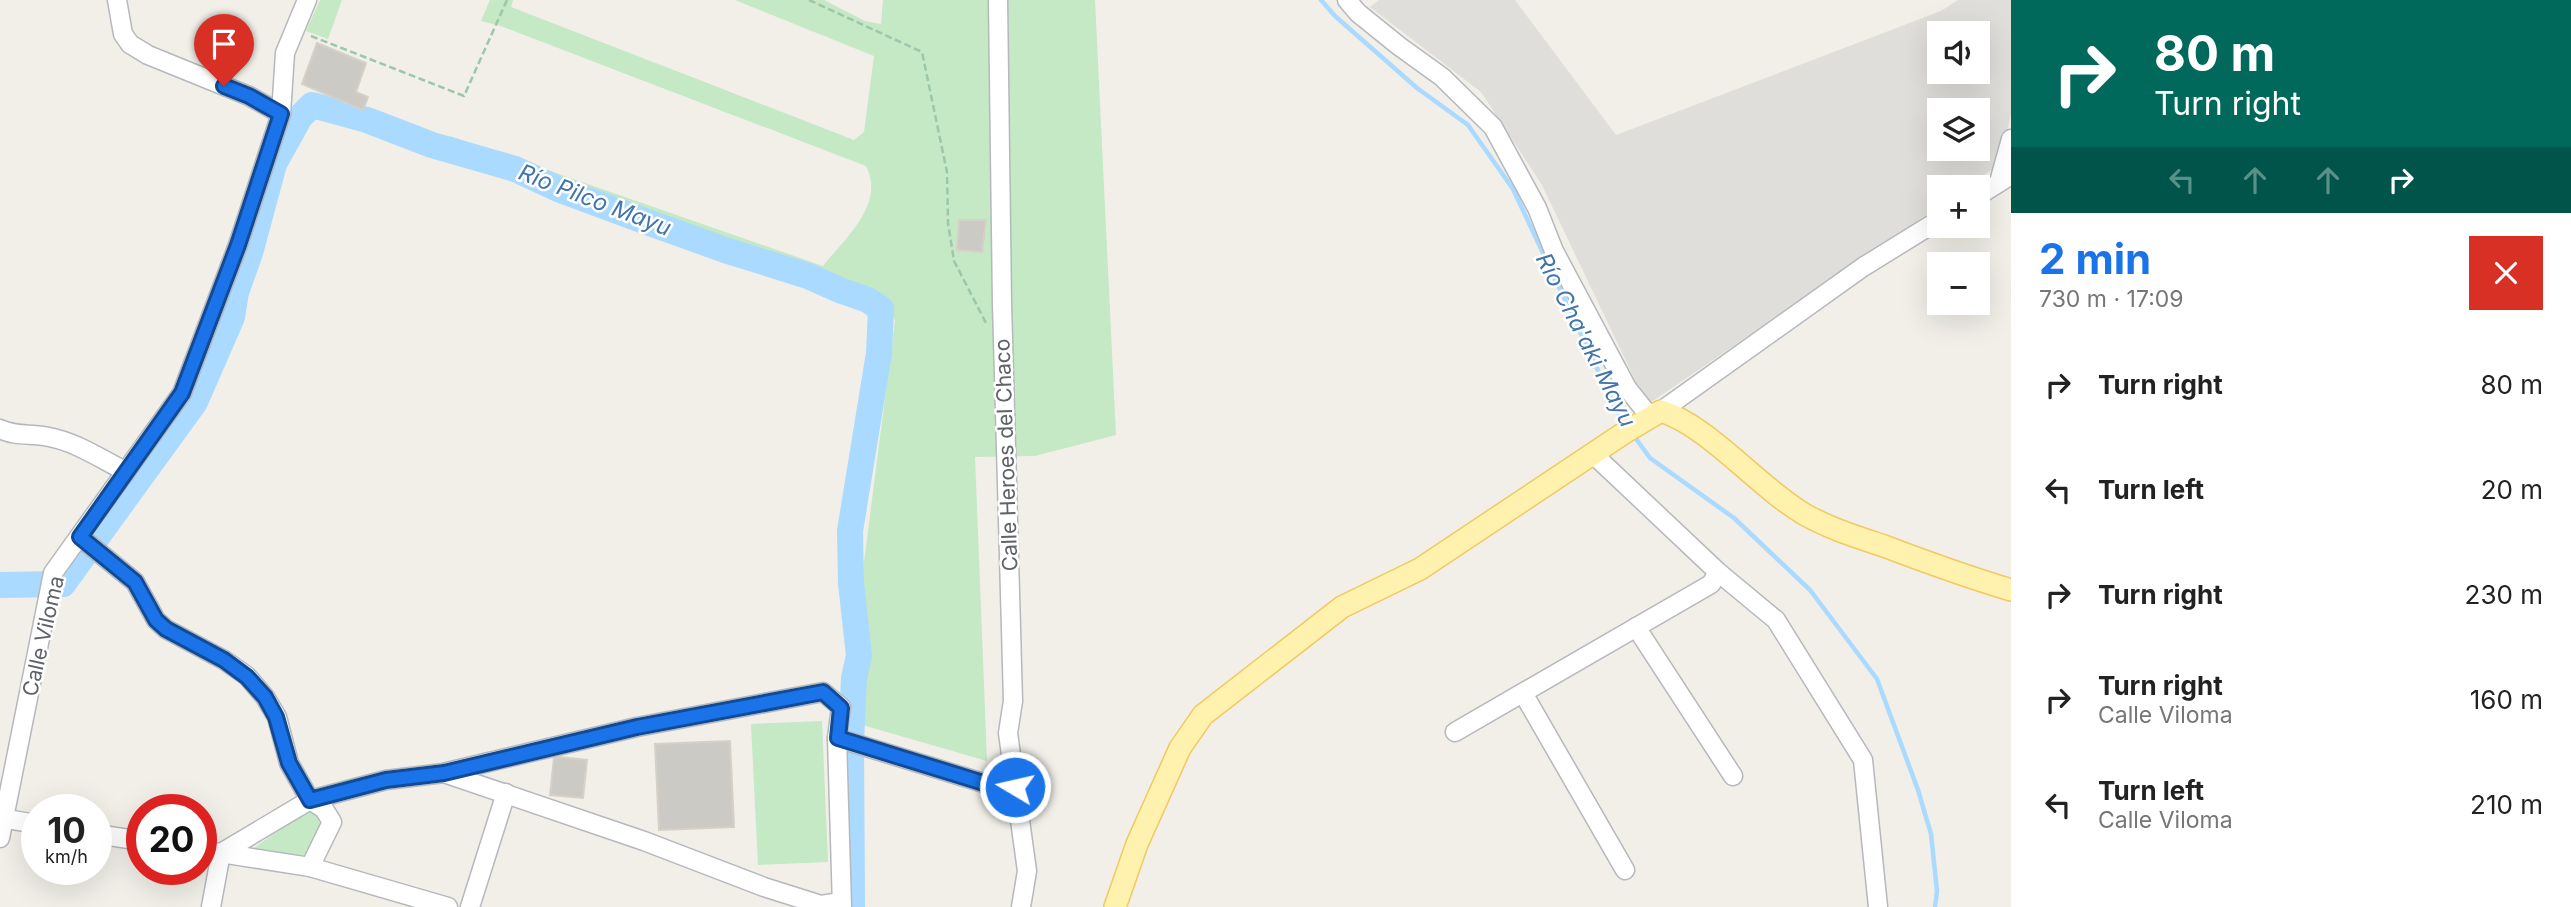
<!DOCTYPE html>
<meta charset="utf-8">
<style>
body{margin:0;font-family:Inter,sans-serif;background:#f2f2f2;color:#222;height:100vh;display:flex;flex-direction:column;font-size:26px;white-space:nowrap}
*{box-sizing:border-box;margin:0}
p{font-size:23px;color:#767676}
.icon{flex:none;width:38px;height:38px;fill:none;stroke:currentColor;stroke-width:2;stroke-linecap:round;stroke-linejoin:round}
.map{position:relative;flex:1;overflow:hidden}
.drawer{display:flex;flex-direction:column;background:#fff;width:560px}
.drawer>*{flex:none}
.banner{background:#00695c;color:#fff;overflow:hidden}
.controls{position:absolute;left:1927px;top:21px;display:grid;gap:14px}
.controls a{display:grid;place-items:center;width:63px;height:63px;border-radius:0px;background:#fff;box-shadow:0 7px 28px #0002;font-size:35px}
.speed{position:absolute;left:21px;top:794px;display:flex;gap:14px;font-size:35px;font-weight:700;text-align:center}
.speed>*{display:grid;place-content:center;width:91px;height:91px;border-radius:50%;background:#fff;box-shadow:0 7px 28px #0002;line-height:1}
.speed small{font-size:18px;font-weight:400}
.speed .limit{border:10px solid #d22;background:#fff;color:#111}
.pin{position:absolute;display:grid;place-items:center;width:60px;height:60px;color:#fff;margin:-72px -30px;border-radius:50% 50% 50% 0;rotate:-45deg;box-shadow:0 0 7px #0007}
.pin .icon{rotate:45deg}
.me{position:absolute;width:77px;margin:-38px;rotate:279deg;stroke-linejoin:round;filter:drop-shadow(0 0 5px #0008)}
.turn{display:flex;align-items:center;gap:24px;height:147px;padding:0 28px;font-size:32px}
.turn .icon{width:91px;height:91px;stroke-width:2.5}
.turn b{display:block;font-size:49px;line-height:60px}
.lanes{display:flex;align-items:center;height:66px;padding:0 28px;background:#0003;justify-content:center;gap:35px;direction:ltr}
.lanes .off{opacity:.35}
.round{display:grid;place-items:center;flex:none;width:74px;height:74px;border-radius:0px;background:#f2f2f2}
.overview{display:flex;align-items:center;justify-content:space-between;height:119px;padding:0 28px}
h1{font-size:42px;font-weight:700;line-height:52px;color:#1a73e8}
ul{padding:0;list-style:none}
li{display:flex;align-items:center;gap:21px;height:105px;padding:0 28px}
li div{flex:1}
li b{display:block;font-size:26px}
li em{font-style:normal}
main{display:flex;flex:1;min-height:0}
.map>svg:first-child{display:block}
</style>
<main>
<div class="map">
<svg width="2011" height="907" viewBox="0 0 2011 907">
<rect width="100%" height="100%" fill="#f1efe8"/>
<!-- industrial -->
<path fill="#e0deda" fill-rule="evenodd" d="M1379,0H1515L1616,135L1941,11L1958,0H2011V115L2000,164L1966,187H1939V206L1647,405L1542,185L1481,92L1370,7ZM1939,33H1978V72H1939ZM1939,110H1978V149H1939Z"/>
<!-- green -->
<g fill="#c5e8c5">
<polygon points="320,0 342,0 328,39 306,31"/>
<path d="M490,0H513L511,7L854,140L864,132L874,56L735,0H824L865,21L881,24L883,0H1095L1116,435L1035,456L975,457L987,761L852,722L864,562L895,320L888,309L808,276L725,250L558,189L515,169L432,145L450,136L823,266C844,239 886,204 866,166L501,26L481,21Z"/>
<polygon points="822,721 828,862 758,865 751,724"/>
<path d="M307,810L320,818C321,833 312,850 301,859L250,851Z"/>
</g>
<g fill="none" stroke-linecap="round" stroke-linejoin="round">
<!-- stream -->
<g stroke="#aadaff" stroke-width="4.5">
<polyline points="1321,0 1335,16 1417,88 1468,125 1513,189 1616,409 1627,426"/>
<polyline points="1634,436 1650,458 1734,518 1810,590 1877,679 1918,790 1931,834 1937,891 1935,907"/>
</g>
<!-- river -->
<polyline stroke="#aadaff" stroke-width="26" points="0,585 63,584 195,402 232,317 236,292 250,253 274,164 300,117 312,105 367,120 432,145 515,169 558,189 647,222 725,250 808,276 842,291 868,300 881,309 879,353 850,531 851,583 859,656 854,678 851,742 852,907"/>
</g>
<!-- building -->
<g fill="#cccac5" stroke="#d6d1c6" stroke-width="2">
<polygon points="317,43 366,63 356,92 368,97 363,110 302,84"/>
<polygon points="959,220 986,220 982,252 957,250"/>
<polygon points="730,741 734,827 659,830 655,744"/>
<polygon points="559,757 587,760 583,798 550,795 554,758"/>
</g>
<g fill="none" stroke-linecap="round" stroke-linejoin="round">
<!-- minor casing -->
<g stroke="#b5b8bc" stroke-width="21">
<g id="minor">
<polyline points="117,0 123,34 130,44 148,55 249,96 281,114"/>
<polyline points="998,0 1002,304 1013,701 1008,733 1027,871 1021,907"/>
<polyline points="1347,0 1358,13 1399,46 1442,77 1493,127 1537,208 1554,251 1627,388 1651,418"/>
<polyline points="1999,182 2011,139"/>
<polyline points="1978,196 2008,177"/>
<polyline points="1661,411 1863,267 1939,220"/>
<path d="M0,429C16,437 32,433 49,437C76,442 101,459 125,471"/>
<polyline points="1593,454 1718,572 1776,620 1863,760 1878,907"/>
<polyline points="80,537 135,582 156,620 166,629 224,660 247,676 265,697 277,717 289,763 310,800 324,809 332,822 310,867"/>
<polyline points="1636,627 1733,776"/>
<polyline points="1523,693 1625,870"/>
<polyline points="1455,732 1711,584 1718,572"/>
<polyline points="837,738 990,785 1015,787"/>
<polyline points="447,772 637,727 823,692 841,707 837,738 842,907"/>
<polyline points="0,818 37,824"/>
<polyline points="96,834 142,841"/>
<polyline points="0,838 53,573 182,393 238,245 281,114 285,53 307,0"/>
<polyline points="201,850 310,867 448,907"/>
<polyline points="211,907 221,853 310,800 386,780 444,773 644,841 764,887 821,905 841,902"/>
<polyline points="470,907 506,793"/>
</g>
</g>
<!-- major casing -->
<g stroke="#f2c960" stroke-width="24">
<path id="major" d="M1115,907L1137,844L1180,748L1203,715L1342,607L1420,569L1624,433L1661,411C1709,426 1758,487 1804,514C1828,528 1857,537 1884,546C1926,562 1968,577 2011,590"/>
</g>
<!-- path -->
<g stroke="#9cc7a9" stroke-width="2.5" stroke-dasharray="7 3.5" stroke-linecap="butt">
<polyline points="809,0 922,52 947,172 948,223 954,261 986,323"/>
<polyline points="311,36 464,96 507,0"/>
</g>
<!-- minor -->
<use href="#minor" stroke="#fff" stroke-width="18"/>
<!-- major -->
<use href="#major" stroke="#fff2af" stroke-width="21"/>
</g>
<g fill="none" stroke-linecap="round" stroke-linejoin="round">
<!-- route casing -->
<g stroke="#114b97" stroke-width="18">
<polyline id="route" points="224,86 249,96 281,114 238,245 182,393 80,537 135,582 156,620 166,629 224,660 247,677 265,697 276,717 289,763 310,800 386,780 444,773 637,727 823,692 841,708 838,738 990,785 1015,787"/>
</g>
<!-- route -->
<use href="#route" stroke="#1a73e8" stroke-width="12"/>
</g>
<g text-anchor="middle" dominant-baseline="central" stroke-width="5" stroke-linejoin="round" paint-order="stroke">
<!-- street labels -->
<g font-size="21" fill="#5f6368" stroke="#fff">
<text transform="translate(1006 455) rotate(-92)">Calle Heroes del Chaco</text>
<text transform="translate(43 636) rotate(-77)">Calle Viloma</text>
</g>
<!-- water labels -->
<g font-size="23" font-style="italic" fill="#4174aa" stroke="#fff">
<text transform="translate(595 200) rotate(21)">Río Pilco Mayu</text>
<text transform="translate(1586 340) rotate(63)">Río Cha'aki Mayu</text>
</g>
</g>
</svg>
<div class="controls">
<a><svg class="icon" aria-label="sound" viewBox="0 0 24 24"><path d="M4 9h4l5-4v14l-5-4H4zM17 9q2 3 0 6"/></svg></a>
<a><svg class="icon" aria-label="layers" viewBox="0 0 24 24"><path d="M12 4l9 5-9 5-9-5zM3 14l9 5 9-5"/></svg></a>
<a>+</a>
<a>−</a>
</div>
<div class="speed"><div>10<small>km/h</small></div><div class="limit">20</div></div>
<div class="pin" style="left:224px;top:86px;background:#d93025"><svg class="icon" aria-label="arrive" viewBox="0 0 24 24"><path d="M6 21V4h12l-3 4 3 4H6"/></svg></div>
<svg class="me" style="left:1015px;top:787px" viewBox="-20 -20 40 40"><circle r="17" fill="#1a73e8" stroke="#fff" stroke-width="3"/><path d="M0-11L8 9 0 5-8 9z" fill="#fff"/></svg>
</div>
<section class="drawer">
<div class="banner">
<div class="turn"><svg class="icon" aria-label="right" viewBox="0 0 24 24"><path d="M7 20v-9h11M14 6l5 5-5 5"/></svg><div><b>80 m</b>Turn right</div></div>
<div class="lanes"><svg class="icon off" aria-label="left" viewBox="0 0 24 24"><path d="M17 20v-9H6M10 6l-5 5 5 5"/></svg><svg class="icon off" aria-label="ahead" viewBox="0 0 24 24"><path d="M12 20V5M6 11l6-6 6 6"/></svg><svg class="icon off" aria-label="ahead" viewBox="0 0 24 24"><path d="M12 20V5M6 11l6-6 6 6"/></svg><svg class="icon" aria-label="right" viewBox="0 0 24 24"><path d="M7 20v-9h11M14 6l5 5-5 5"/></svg></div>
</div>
<div class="overview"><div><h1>2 min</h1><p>730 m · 17:09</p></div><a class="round" style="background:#d93025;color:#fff"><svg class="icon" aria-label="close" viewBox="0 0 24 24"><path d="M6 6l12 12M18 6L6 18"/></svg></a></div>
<ul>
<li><svg class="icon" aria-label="right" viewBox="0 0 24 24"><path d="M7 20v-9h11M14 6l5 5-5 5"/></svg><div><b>Turn right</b></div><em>80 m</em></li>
<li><svg class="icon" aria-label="left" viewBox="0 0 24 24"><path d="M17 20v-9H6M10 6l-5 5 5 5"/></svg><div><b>Turn left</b></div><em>20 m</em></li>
<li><svg class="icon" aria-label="right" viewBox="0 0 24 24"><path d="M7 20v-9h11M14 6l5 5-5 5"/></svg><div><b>Turn right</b></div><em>230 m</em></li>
<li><svg class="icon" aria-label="right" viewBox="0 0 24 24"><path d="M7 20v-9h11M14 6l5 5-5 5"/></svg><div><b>Turn right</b><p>Calle Viloma</p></div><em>160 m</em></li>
<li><svg class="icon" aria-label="left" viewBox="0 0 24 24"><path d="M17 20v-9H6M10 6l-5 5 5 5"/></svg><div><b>Turn left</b><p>Calle Viloma</p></div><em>210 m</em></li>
</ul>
</section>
</main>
